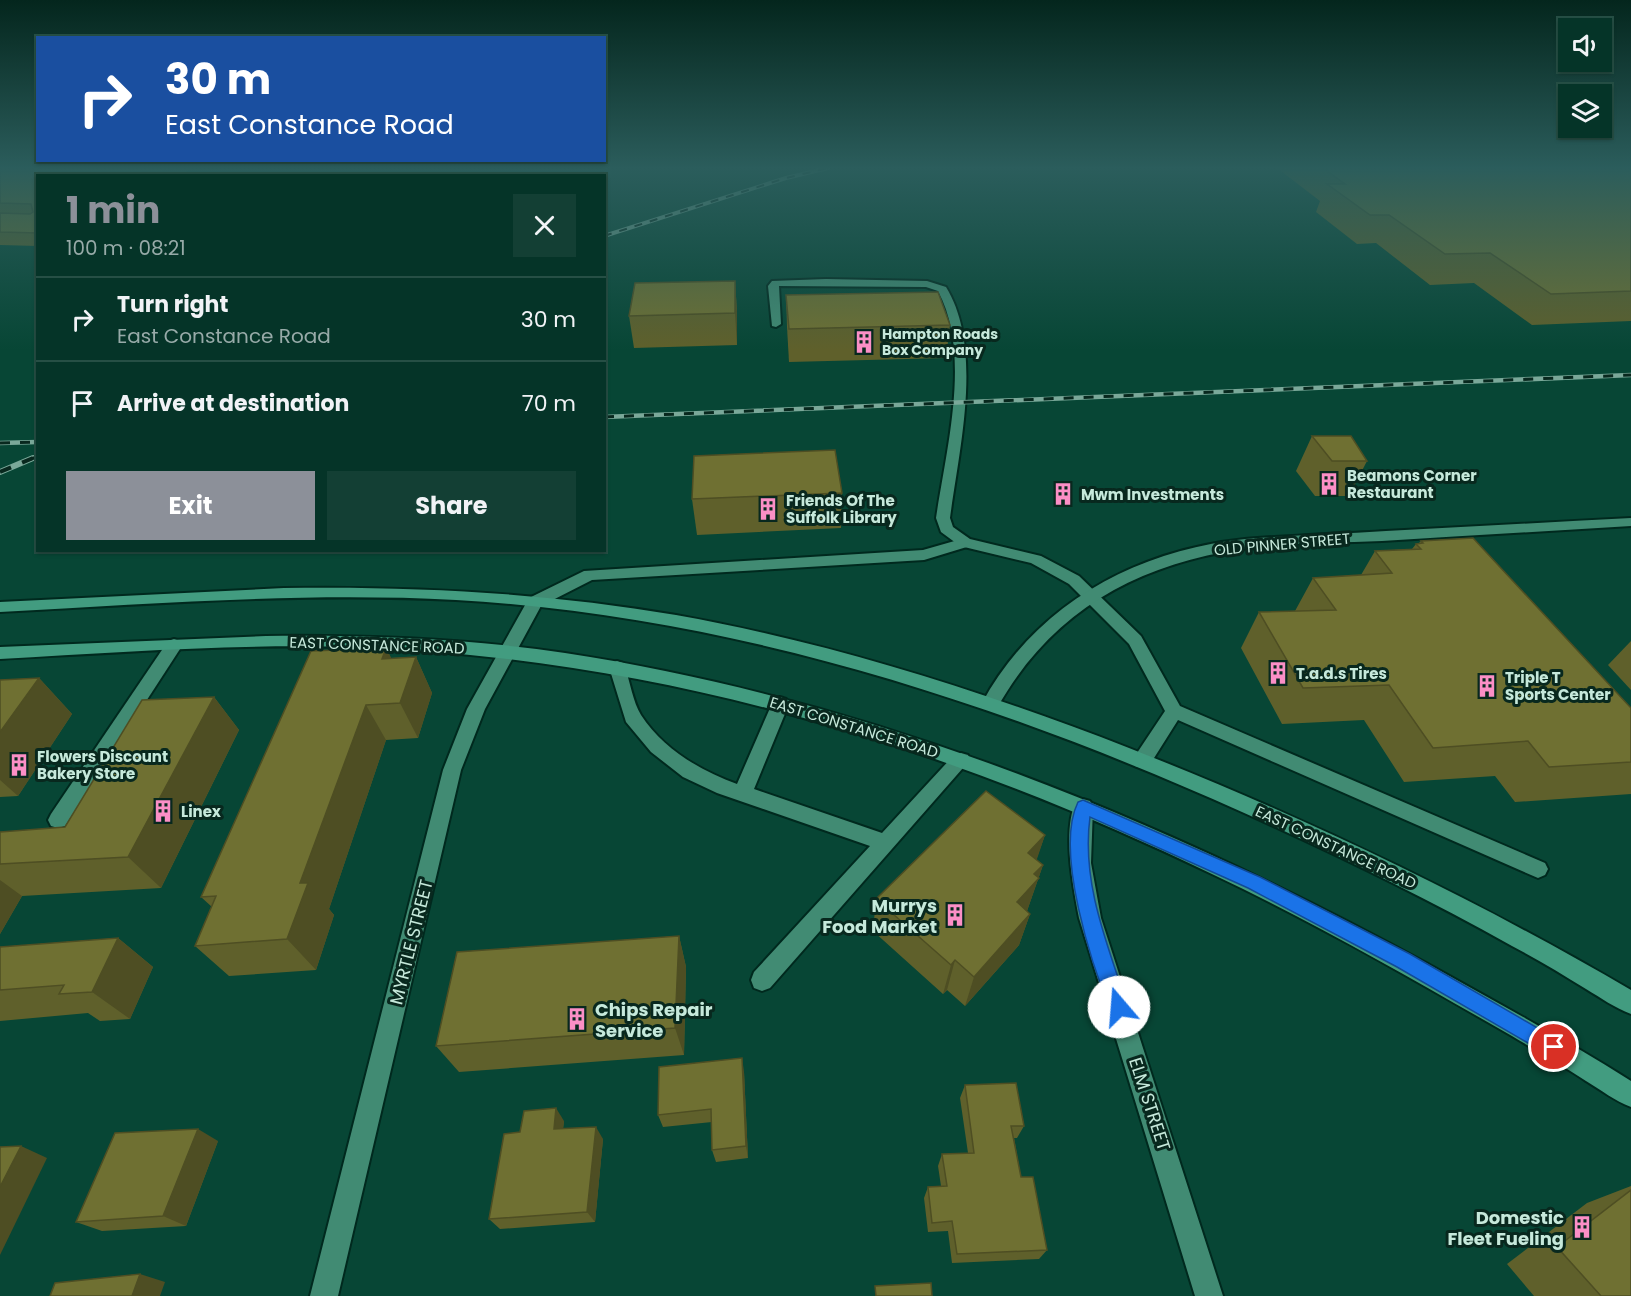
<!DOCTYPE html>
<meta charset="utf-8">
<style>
body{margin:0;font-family:Poppins,sans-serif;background:#133f34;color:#f1f3f6;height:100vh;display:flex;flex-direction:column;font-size:22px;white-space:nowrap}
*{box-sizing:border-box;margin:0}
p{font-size:20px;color:#97aaa8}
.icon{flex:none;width:33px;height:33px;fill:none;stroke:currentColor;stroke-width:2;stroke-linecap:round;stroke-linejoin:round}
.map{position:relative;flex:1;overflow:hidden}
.sheet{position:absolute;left:36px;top:174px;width:570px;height:378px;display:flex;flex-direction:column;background:#053428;border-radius:0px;box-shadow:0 2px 4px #0004,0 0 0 2px #264f45}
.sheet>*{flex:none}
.top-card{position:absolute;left:36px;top:36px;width:570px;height:126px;border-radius:0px;box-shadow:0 2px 4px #0004,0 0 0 2px #264f45;background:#1a4fa0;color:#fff;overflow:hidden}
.controls{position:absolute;left:1558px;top:18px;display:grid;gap:12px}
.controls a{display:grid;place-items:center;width:54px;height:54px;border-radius:0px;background:#053428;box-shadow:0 2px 4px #0004,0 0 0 2px #264f45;font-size:30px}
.pin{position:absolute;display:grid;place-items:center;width:51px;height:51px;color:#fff;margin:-26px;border:3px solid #fff;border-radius:50%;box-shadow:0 2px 6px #0007}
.me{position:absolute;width:66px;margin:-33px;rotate:342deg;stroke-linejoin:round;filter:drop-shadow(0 0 4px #0008)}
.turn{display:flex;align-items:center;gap:21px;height:126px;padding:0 30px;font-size:27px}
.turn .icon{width:78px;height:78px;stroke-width:2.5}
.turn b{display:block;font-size:42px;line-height:51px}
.round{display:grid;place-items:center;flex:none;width:63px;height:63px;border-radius:0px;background:#133f34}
.headline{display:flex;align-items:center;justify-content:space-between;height:102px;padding:0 30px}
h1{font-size:36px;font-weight:700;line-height:45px;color:#8c9099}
.button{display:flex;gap:12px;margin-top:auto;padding:12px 30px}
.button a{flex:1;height:69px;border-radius:0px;background:#8c9099;color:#fff;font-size:24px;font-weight:700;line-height:69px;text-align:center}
.button a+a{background:#133f34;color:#f1f3f6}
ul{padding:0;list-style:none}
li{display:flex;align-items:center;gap:18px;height:84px;padding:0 30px;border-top:2px solid #264f45}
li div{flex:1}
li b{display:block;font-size:22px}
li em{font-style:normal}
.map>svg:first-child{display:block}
</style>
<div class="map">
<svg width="1631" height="1296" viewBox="0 0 1631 1296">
<rect width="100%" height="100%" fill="#074635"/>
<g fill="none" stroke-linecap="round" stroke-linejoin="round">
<!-- service casing -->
<g stroke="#00291e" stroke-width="4">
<g id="service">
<path d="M826,279L927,281L946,287C984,349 959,449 950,518L953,527L970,539L1041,556L1079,576L1141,636L1180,706L1545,863L1548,869L1545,875L1538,878L1531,875L1178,720L1149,766L1142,768L1135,766L1133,761L1135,756L1165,711L1129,644L1069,584L1031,563L960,546L941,532L936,518C946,450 972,354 938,291L926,287L779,286L781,324L776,327L772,326L768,286L772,281Z"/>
<path d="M617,661L623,663L625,667C630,682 633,702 641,715C663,749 701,771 737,784L774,699L780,697L786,699L789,704L754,789L882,833L954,755L961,753L968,755L970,760L770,988L762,991L754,988L751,980L754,972L870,846L717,793L683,777L651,752L626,722L609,667L611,663Z"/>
</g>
</g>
<!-- minor casing -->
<g stroke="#00291e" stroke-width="4">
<g id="minor">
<path d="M1631,518V526C1548,531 1465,536 1382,541C1336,543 1288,542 1242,549C1135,565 1051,612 997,708L991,710L985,708L982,703C1035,605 1136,550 1245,539C1292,535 1339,534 1386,531C1468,527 1549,522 1631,518Z"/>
<polygon points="965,538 972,543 970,546 924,560 592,580 541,606 485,709 461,770 338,1296 310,1296 443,770 467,709 529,598 584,571 923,550"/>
<polygon points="174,639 180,641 182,645 180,649 65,826 58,828 51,826 48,820 51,814 168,641"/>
<path d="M1083,799L1090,801L1093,807L1091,863L1101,918L1223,1296H1195L1079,918C1073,887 1062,831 1076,801Z"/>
</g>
</g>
<!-- primary casing -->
<g stroke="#00291e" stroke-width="4">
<g id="primary">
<path d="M284,588C416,586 546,593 676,615C832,643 982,691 1129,748C1302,816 1470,896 1631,990V1014C1615,1008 1601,998 1586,989C1562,974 1537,959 1512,946C1424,897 1334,853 1242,812C992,700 731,616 456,600C304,592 152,604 0,612V602Z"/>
<path d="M266,636C365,635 466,638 565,653C871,700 1158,817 1428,964C1496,1002 1565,1039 1631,1081V1107C1615,1101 1601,1090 1586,1081C1562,1065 1537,1051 1512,1036C1414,980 1316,923 1214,875C963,754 704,672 425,651C284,640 141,651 0,659V647Z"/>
</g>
</g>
<!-- service -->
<use href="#service" fill="#418b73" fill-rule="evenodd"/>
<!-- minor -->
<use href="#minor" fill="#418b73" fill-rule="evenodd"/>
<!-- primary -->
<use href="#primary" fill="#429c80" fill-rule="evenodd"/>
<!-- rail-far2 casing -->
<g stroke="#7aa899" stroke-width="4">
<polyline id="rail-far2" points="604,236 786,178 828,168"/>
</g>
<!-- rail-far1 casing -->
<g stroke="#7aa899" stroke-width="4.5">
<g id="rail-far1">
<polyline points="604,417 1631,375"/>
<polyline points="0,443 38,442"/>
<polyline points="29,460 38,456"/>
</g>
</g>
<!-- rail casing -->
<g stroke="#7aa899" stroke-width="6">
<polyline id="rail" points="0,472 33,458"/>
</g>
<!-- rail-far2 -->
<use href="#rail-far2" stroke="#08281e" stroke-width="2" stroke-dasharray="8" stroke-linecap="butt"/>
<!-- rail-far1 -->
<use href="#rail-far1" stroke="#08281e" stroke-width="3" stroke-dasharray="10" stroke-linecap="butt"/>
<!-- rail -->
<use href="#rail" stroke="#08281e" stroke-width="4" stroke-dasharray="12" stroke-linecap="butt"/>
</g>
<!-- wall -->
<g fill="#5f602b">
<polygon points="0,168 191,168 180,176 38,176 38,246 0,245"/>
<polygon points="1277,168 1631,168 1631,321 1532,325 1474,283 1430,285 1376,243 1357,244 1316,212 1320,201"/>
<polygon points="735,281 737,312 737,345 634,348 629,316"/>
<polygon points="786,295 950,325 946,358 789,362 787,327"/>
<polygon points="1312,436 1367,461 1349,496 1315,496 1296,471"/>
<polygon points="842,493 841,528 697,535 692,499"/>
<polygon points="1421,541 1631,708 1631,794 1515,802 1495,776 1404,782 1364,720 1282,724 1241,648 1259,612 1295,611 1313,578 1361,575 1375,551 1412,549 1416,544 1419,543"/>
<polygon points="1631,641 1631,690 1608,665"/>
<polygon points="386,648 391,658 416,657 432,693 418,738 386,740 329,909 334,915 316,970 229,976 195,946 212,907 201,897"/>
<polygon points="39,678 72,714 18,796 0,797 0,680"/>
<polygon points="214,697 239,730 161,888 22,896 0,934 0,832 65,827"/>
<polygon points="1045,835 1036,860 1043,865 1027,911 1030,914 1019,945 965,1006 947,990 943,994 873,931 876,899"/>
<polygon points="679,936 686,967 684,1055 459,1072 436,1046"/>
<polygon points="118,938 153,967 130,1019 100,1021 88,1013 0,1021 0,947"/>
<polygon points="744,1072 748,1158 716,1162 712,1150 712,1122 663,1127 658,1115"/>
<polygon points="965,1085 1024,1126 1017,1138 1014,1138 1021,1177 1047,1250 1039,1259 952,1263 948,1231 928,1232 924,1198 928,1187 941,1186 938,1166 942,1154 968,1153 960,1098"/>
<polygon points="564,1121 563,1128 603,1139 595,1222 500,1229 489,1219 520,1132"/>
<polygon points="218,1141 186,1226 102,1231 76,1222"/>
<polygon points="1631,1186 1631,1296 1534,1296 1507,1264 1587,1203"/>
</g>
<!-- shaded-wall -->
<g fill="#4e4e23">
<polygon points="167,168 191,168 180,176 156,176"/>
<polygon points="735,281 737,312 737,345 735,313"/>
<polygon points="386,648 404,683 382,659"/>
<polygon points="416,657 432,693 418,738 400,703"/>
<polygon points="39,678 72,714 18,796 0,780 0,732"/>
<polygon points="214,697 239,730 161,888 128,857"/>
<polygon points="366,705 386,740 329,909 334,915 316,970 287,939 300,883"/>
<polygon points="1045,835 1034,868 1028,853"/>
<polygon points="1043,865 1027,911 1017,902 1034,874"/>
<polygon points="0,880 22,896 0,934"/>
<polygon points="1030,914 1019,945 965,1006 974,977"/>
<polygon points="679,936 686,967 684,1055 675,1028"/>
<polygon points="118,938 153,967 130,1019 92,992"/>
<polygon points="955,960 947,990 943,994 951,965"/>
<polygon points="742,1058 744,1072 748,1158 746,1146"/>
<polygon points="556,1108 564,1121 562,1141 554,1129"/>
<polygon points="596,1127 603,1139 595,1222 587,1212"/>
<polygon points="198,1129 218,1141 186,1226 163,1216"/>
<polygon points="21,1146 47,1158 0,1255 0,1187"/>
<polygon points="140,1274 165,1282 160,1296 132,1296"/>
</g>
<!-- building -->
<g fill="#6f7032" stroke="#4e4e23" stroke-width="1.5">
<polygon points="0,168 167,168 156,176 38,176 38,233 0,232 0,213 30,214 33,212 31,204 0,203"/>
<polygon points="1323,168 1631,168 1631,291 1551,294 1490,253 1445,254 1389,215 1370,215 1327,184 1345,184"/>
<polygon points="735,281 735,313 629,316 635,283"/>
<polygon points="938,292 950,325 789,329 786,295"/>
<polygon points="1312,436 1351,436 1367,461 1332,461"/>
<polygon points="835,450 842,493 692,499 694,456"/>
<polygon points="1473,538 1631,708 1631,762 1549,767 1528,741 1433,748 1389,685 1303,688 1259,612 1336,610 1313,578 1392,573 1375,551 1421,549 1416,544 1423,543 1421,541"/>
<polygon points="386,648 382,659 416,657 400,703 366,705 300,883 308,883 287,939 195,946 216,896 201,897 311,651"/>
<polygon points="39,678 0,732 0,680"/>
<polygon points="214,697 128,857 0,864 0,832 65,827 142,700"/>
<polygon points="986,791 1045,835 1028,853 1043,865 1034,874 1039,878 1017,902 1030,914 974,977 955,960 951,965 876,899"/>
<polygon points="679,936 675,1028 436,1046 457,952"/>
<polygon points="118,938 92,992 59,994 64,985 0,990 0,947"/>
<polygon points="742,1058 746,1146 712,1150 711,1109 658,1115 659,1067"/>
<polygon points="1016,1083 1024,1126 1011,1126 1021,1177 1033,1177 1047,1250 957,1254 952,1221 932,1223 928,1187 947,1186 942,1154 974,1153 965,1085"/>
<polygon points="556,1108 554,1129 596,1127 587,1212 489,1219 504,1134 520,1132 524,1111"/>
<polygon points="198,1129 163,1216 76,1222 115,1133"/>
<polygon points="21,1146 0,1187 0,1147"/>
<polygon points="1631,1190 1631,1296 1601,1296 1557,1247"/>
<polygon points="140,1274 132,1296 50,1296 55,1283"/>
<polygon points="931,1283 932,1296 876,1296 875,1286"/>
</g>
<!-- sky -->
<linearGradient id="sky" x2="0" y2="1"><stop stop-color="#04261d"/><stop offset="0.48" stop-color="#2b5d5c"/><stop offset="1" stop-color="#2b5d5c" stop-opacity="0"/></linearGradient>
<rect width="1631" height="350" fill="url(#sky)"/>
<!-- route -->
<path fill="#1a73e8" stroke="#114b97" stroke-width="1.5" d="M1083,800L1260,877L1410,954L1560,1041L1563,1047L1560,1054L1554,1057L1547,1054L1397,967L1248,888L1090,817C1081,883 1108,946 1128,1007L1125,1014L1119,1017L1112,1014C1092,966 1054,851 1078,802Z"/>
<!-- icons -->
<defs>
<g id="building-bare" transform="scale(1.8)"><path d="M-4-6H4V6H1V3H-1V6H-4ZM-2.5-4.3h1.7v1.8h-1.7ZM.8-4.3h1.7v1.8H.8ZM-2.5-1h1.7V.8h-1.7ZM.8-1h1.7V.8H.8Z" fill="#fb8fc6" stroke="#08281e" stroke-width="2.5" paint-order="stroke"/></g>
</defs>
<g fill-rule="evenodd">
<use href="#building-bare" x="864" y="342"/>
<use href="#building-bare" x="1329" y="484"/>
<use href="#building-bare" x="1063" y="494"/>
<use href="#building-bare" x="768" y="509"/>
<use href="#building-bare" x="1278" y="673"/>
<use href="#building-bare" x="1487" y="686"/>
<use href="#building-bare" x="19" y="765"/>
<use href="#building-bare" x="163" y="811"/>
<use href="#building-bare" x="955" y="915"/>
<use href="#building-bare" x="577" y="1019"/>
<use href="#building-bare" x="1582" y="1227"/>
</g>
<g text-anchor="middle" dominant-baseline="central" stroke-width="6" stroke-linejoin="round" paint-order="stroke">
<!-- far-poi labels -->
<g font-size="14" font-weight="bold" fill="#c6e9db" stroke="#08281e" text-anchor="start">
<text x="882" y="334">Hampton Roads<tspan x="882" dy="16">Box Company</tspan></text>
</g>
<!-- poi labels -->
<g font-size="15" font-weight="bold" fill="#c6e9db" stroke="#08281e" text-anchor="start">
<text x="1347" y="475">Beamons Corner<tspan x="1347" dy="17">Restaurant</tspan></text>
<text x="1081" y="494">Mwm Investments</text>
<text x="786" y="500">Friends Of The<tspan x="786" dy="17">Suffolk Library</tspan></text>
<text x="1296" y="673">T.a.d.s Tires</text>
<text x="1505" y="677">Triple T<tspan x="1505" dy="17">Sports Center</tspan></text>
<text x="37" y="756">Flowers Discount<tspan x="37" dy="17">Bakery Store</tspan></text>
<text x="181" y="811">Linex</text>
</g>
<!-- street labels -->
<g font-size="15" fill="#c6e9db" stroke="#08281e">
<text transform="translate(1282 544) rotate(-5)">OLD PINNER STREET</text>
<text transform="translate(377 645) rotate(2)">EAST CONSTANCE ROAD</text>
<text transform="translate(854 727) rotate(17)">EAST CONSTANCE ROAD</text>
<text transform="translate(1336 847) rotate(25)">EAST CONSTANCE ROAD</text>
</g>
<!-- near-poi labels -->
<g font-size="18" font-weight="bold" fill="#c6e9db" stroke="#08281e" text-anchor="end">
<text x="937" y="905">Murrys<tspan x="937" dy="21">Food Market</tspan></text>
<text x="595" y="1009" text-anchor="start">Chips Repair<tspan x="595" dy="21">Service</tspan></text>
<text x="1564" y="1217">Domestic<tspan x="1564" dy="21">Fleet Fueling</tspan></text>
</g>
<!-- near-street labels -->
<g font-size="18" fill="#c6e9db" stroke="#08281e">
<text transform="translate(411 942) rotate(-76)">MYRTLE STREET</text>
<text transform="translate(1150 1104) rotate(72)">ELM STREET</text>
</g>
</g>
</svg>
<div class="controls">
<a><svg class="icon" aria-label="sound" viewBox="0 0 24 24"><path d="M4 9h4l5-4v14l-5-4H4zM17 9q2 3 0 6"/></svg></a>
<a><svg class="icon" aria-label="layers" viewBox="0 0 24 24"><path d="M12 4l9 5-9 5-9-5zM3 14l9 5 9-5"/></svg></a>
</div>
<div class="pin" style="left:1554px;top:1047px;background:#d93025"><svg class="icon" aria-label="arrive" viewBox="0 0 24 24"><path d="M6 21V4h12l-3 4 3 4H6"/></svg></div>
<svg class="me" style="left:1119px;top:1007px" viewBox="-20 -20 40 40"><circle r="19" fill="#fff"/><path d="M0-13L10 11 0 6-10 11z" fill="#1a73e8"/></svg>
<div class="top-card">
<div class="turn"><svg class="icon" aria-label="right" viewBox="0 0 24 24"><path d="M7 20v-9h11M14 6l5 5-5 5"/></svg><div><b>30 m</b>East Constance Road</div></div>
</div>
<section class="sheet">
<div class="headline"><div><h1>1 min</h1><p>100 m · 08:21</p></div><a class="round"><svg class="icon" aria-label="close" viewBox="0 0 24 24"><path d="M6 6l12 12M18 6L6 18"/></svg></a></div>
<ul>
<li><svg class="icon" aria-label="right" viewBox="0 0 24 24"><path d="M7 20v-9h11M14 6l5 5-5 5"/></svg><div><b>Turn right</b><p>East Constance Road</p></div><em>30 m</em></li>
<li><svg class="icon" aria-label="arrive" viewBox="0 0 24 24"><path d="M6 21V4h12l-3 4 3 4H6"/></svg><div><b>Arrive at destination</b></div><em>70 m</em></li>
</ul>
<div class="button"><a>Exit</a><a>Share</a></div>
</section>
</div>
